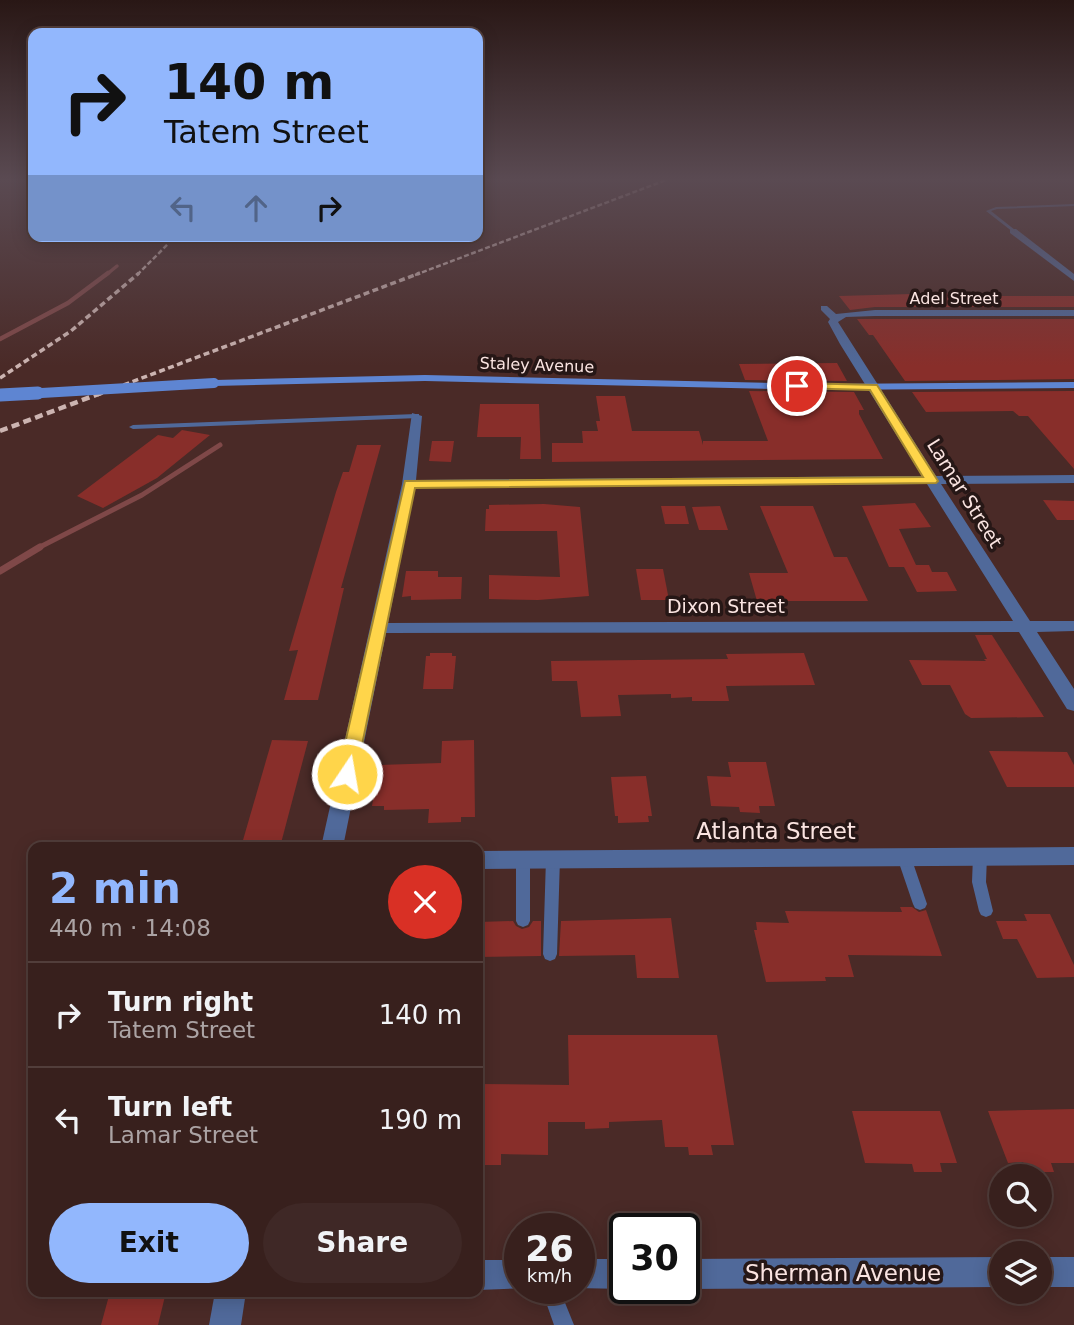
<!DOCTYPE html>
<meta charset="utf-8">
<style>
body{margin:0;font-family:"DejaVu Sans",sans-serif;background:#3f2826;color:#f1f3f6;height:100vh;display:flex;flex-direction:column;font-size:26px;white-space:nowrap}
*{box-sizing:border-box;margin:0}
p{font-size:23px;color:#aba3a4}
.icon{flex:none;width:38px;height:38px;fill:none;stroke:currentColor;stroke-width:2;stroke-linecap:round;stroke-linejoin:round}
.map{position:relative;flex:1;overflow:hidden}
.drawer{position:absolute;left:28px;top:842px;width:455px;height:455px;display:flex;flex-direction:column;background:#38201d;border-radius:14px;box-shadow:0 4px 18px #0003,0 0 0 2px #523e3b}
.drawer>*{flex:none}
.guide{position:absolute;left:28px;top:28px;width:455px;height:214px;border-radius:14px;box-shadow:0 4px 18px #0003,0 0 0 2px #523e3b;background:#92b7fd;color:#111;overflow:hidden}
.buttons{position:absolute;left:989px;top:1164px;display:grid;gap:14px}
.buttons a{display:grid;place-items:center;width:63px;height:63px;border-radius:50%;background:#38201d;box-shadow:0 4px 18px #0003,0 0 0 2px #523e3b;font-size:35px}
.speed{position:absolute;left:504px;top:1213px;display:flex;gap:14px;font-size:35px;font-weight:700;text-align:center}
.speed>*{display:grid;place-content:center;width:91px;height:91px;border-radius:50%;background:#38201d;box-shadow:0 4px 18px #0003,0 0 0 2px #523e3b;line-height:1}
.speed small{font-size:18px;font-weight:400}
.speed .limit{border:4px solid #111;border-radius:10px;background:#fff;color:#111}
.pin{position:absolute;display:grid;place-items:center;width:60px;height:60px;color:#fff;margin:-30px;border:4px solid #fff;border-radius:50%;box-shadow:0 2px 7px #0007}
.me{position:absolute;width:77px;margin:-38px;rotate:12deg;stroke-linejoin:round;filter:drop-shadow(0 0 5px #0008)}
.turn{display:flex;align-items:center;gap:24px;height:147px;padding:0 21px;font-size:32px}
.turn .icon{width:91px;height:91px;stroke-width:2.5}
.turn b{display:block;font-size:49px;line-height:60px}
.lanes{display:flex;align-items:center;height:66px;padding:0 21px;background:#0003;justify-content:center;gap:35px;direction:ltr}
.lanes .off{opacity:.35}
.round{display:grid;place-items:center;flex:none;width:74px;height:74px;border-radius:37px;background:#3f2826}
.head{display:flex;align-items:center;justify-content:space-between;height:119px;padding:0 21px}
h1{font-size:42px;font-weight:700;line-height:52px;color:#92b7fd}
.primary-button{display:flex;gap:14px;margin-top:auto;padding:14px 21px}
.primary-button a{flex:1;height:80px;border-radius:42px;background:#92b7fd;color:#111;font-size:28px;font-weight:700;line-height:80px;text-align:center}
.primary-button a+a{background:#3f2826;color:#f1f3f6}
ul{padding:0;list-style:none}
li{display:flex;align-items:center;gap:21px;height:105px;padding:0 21px;border-top:2px solid #523e3b}
li div{flex:1}
li b{display:block;font-size:26px}
li em{font-style:normal}
.map>svg:first-child{display:block}
</style>
<div class="map">
<svg width="1074" height="1325" viewBox="0 0 1074 1325">
<rect width="100%" height="100%" fill="#4a2a27"/>
<g fill="none" stroke-linecap="round" stroke-linejoin="round">
<!-- stream-far3 -->
<polyline stroke="#7f4848" stroke-width="3.5" points="106,275 117,266"/>
<!-- stream-far2 -->
<polyline stroke="#7f4848" stroke-width="4.5" points="0,339 68,303 108,273"/>
<!-- stream-far1 -->
<polyline stroke="#7f4848" stroke-width="5" points="36,549 142,495 220,445"/>
<!-- stream -->
<polyline stroke="#7f4848" stroke-width="7" points="0,571 40,547"/>
</g>
<!-- building -->
<g fill="#882e2a">
<polygon points="947,293 949,296 1074,296 1074,307 875,307 850,310 839,296"/>
<polygon points="857,319 1074,319 1074,379 905,381 873,335 869,335"/>
<polygon points="837,363 847,381 745,380 739,364"/>
<polygon points="749,391 854,392 864,410 859,410 859,414 883,459 552,462 552,443 583,443 582,431 598,431 596,421 600,421 596,396 625,396 632,431 699,431 703,445 703,441 768,441"/>
<polygon points="1074,391 1074,469 1028,416 1019,416 1013,411 926,412 912,392"/>
<polygon points="480,404 539,404 541,459 520,459 521,437 477,437"/>
<polygon points="182,430 210,435 157,478 103,508 77,496 158,435 173,438"/>
<polygon points="432,441 454,441 451,462 429,461"/>
<polygon points="357,445 381,445 341,588 344,588 318,700 284,700 298,650 289,651 336,492 343,472 349,472"/>
<polygon points="1043,500 1074,501 1074,520 1057,520"/>
<polygon points="915,503 931,527 899,529 916,565 929,565 932,572 947,572 957,591 917,592 904,567 889,567 862,506"/>
<polygon points="544,504 580,507 589,596 538,600 489,599 489,575 560,577 557,531 485,531 486,509 489,509 489,505"/>
<polygon points="661,506 685,506 689,524 665,524"/>
<polygon points="720,506 728,530 699,530 692,507"/>
<polygon points="760,506 813,506 834,557 847,557 868,601 757,601 749,573 788,573"/>
<polygon points="636,569 663,569 669,600 641,600"/>
<polygon points="406,571 438,571 438,577 462,577 461,599 411,600 411,596 402,597"/>
<polygon points="975,635 992,635 1044,717 971,718 965,714 950,685 922,685 909,660 986,661 984,659 987,659"/>
<polygon points="430,653 452,653 452,656 456,656 453,689 423,689 426,656 430,656"/>
<polygon points="804,653 815,685 726,686 729,701 692,701 692,697 671,698 671,694 618,695 621,716 581,717 577,681 552,681 551,661 728,659 726,654"/>
<polygon points="272,740 308,741 280,847 241,847"/>
<polygon points="474,740 475,817 461,817 461,822 428,823 429,809 384,810 384,806 372,806 379,765 441,763 442,741"/>
<polygon points="989,751 1067,752 1074,765 1074,787 1007,787"/>
<polygon points="728,762 766,762 775,806 759,806 760,813 740,812 739,807 711,806 707,776 731,777"/>
<polygon points="646,776 652,816 648,816 649,822 618,823 618,816 615,816 611,777"/>
<polygon points="900,907 912,907 919,912 926,910 942,956 848,955 854,977 825,977 826,981 766,982 754,930 757,930 756,922 789,923 785,911 902,912"/>
<polygon points="1024,914 1050,914 1074,965 1074,977 1037,978 1017,939 1003,939 996,921 1027,921"/>
<polygon points="671,918 679,978 637,978 635,955 559,956 561,921"/>
<polygon points="513,921 516,926 522,929 529,927 533,921 541,921 541,956 478,957 478,922"/>
<polygon points="568,1035 717,1035 734,1145 711,1145 713,1155 689,1155 688,1147 665,1147 662,1120 609,1122 609,1128 585,1129 585,1122 548,1122 548,1155 501,1154 501,1165 478,1165 478,1084 569,1085"/>
<polygon points="1074,1109 1074,1163 1051,1163 1054,1172 1027,1172 1023,1162 1008,1163 988,1111"/>
<polygon points="852,1111 940,1111 957,1163 940,1163 942,1172 914,1172 912,1164 865,1163"/>
<polygon points="110,1292 166,1292 158,1325 101,1325"/>
</g>
<g fill="none" stroke-linecap="round" stroke-linejoin="round">
<!-- lane -->
<g fill="#50699a" fill-rule="evenodd">
<polygon points="1074,204 1074,206 997,209 991,211 1015,230 1013,232 986,211 996,207"/>
<polygon points="416,414 419,414 419,418 133,429 129,427 133,425"/>
<polygon points="904,851 909,853 911,857 927,904 925,908 920,910 915,908 913,904 897,857 899,853"/>
<polygon points="980,851 985,852 987,856 986,882 993,911 991,915 986,917 981,915 979,911 972,882 973,856 975,852"/>
<polygon points="523,853 528,855 530,859 530,921 528,925 523,927 518,925 516,921 516,859 518,855"/>
<polygon points="553,853 558,855 560,859 557,954 555,959 550,961 545,959 543,954 546,859 548,855"/>
<polygon points="541,1288 559,1288 574,1325 554,1325"/>
</g>
<!-- street -->
<g fill="#50699a" fill-rule="evenodd">
<polygon points="1010,229 1016,229 1074,274 1074,281 1010,233"/>
<path d="M821,306H827L836,314L875,310H1074V316H875L846,317L838,322L936,476L1074,475V483L941,484L1030,621H1074V631L1037,632L1074,689V711L1067,709L1019,632L386,633L343,847H321L402,484L412,413L422,416L416,480L922,476L840,344L828,322L830,319L821,310ZM927,484L1013,621L388,623L415,488Z"/>
<polygon points="1074,847 1074,865 478,869 478,851"/>
<polygon points="1001,1257 1001,1287 684,1289 681,1288 684,1288 684,1259"/>
<rect x="1040" y="1257" width="34" height="30"/>
<polygon points="579,1259 625,1259 625,1288 628,1288 625,1289 576,1288 579,1288"/>
<polygon points="478,1260 520,1260 520,1288 526,1288 478,1290"/>
<polygon points="215,1292 246,1292 241,1325 209,1325"/>
</g>
<!-- secondary -->
<polygon fill="#5e85d2" fill-rule="evenodd" points="425,375 821,384 1074,382 1074,388 821,390 425,381 214,386 208,383 214,380"/>
<!-- rail-far2 -->
<g stroke="#ccb4b1" stroke-width="2.5" stroke-dasharray="5 2.5" stroke-linecap="butt">
<polyline points="137,275 176,236"/>
<polyline points="415,275 666,180"/>
</g>
<!-- rail-far1 -->
<g stroke="#ccb4b1" stroke-width="3.5" stroke-dasharray="6 3.5" stroke-linecap="butt">
<polyline points="0,378 71,331 139,273"/>
<polyline points="97,395 420,273"/>
</g>
<!-- rail -->
<polyline stroke="#ccb4b1" stroke-width="4.5" stroke-dasharray="8 4.5" stroke-linecap="butt" points="0,431 101,393"/>
<!-- secondary-bridge-far1 -->
<polyline stroke="#5e85d2" stroke-width="10" points="7,395 214,383"/>
<!-- secondary-bridge -->
<polyline stroke="#5e85d2" stroke-width="13" points="0,395 38,393"/>
</g>
<!-- sky -->
<linearGradient id="sky" x2="0" y2="1"><stop stop-color="#291715"/><stop offset="0.49" stop-color="#5a4a52"/><stop offset="1" stop-color="#5a4a52" stop-opacity="0"/></linearGradient>
<rect width="1074" height="366" fill="url(#sky)"/>
<!-- route -->
<polygon fill="#ffd54a" stroke="#a68a30" stroke-width="2" points="797,383 877,385 938,481 936,483 415,488 356,774 353,779 341,779 338,774 405,481 923,477 870,390 794,388 794,384"/>
<g text-anchor="middle" dominant-baseline="central" stroke-width="7" stroke-linejoin="round" paint-order="stroke">
<!-- far-street labels -->
<g font-size="16" fill="#fae4e1" stroke="#261716">
<text x="954" y="298">Adel Street</text>
<text transform="translate(537 365) rotate(2)">Staley Avenue</text>
</g>
<!-- street labels -->
<g font-size="19" fill="#fae4e1" stroke="#261716">
<text transform="translate(965 493) rotate(58)">Lamar Street</text>
<text x="726" y="606">Dixon Street</text>
</g>
<!-- near-street labels -->
<g font-size="23" fill="#fae4e1" stroke="#261716">
<text x="776" y="831">Atlanta Street</text>
<text x="843" y="1273">Sherman Avenue</text>
</g>
</g>
</svg>
<div class="buttons">
<a><svg class="icon" aria-label="search" viewBox="0 0 24 24"><circle cx="10" cy="10" r="6"/><path d="M15 15l6 6"/></svg></a>
<a><svg class="icon" aria-label="layers" viewBox="0 0 24 24"><path d="M12 4l9 5-9 5-9-5zM3 14l9 5 9-5"/></svg></a>
</div>
<div class="speed"><div>26<small>km/h</small></div><div class="limit">30</div></div>
<div class="pin" style="left:797px;top:386px;background:#d93025"><svg class="icon" aria-label="arrive" viewBox="0 0 24 24"><path d="M6 21V4h12l-3 4 3 4H6"/></svg></div>
<svg class="me" style="left:347px;top:774px" viewBox="-20 -20 40 40"><circle r="17" fill="#ffd54a" stroke="#fff" stroke-width="3"/><path d="M0-11L8 9 0 5-8 9z" fill="#fff"/></svg>
<div class="guide">
<div class="turn"><svg class="icon" aria-label="right" viewBox="0 0 24 24"><path d="M7 20v-9h11M14 6l5 5-5 5"/></svg><div><b>140 m</b>Tatem Street</div></div>
<div class="lanes"><svg class="icon off" aria-label="left" viewBox="0 0 24 24"><path d="M17 20v-9H6M10 6l-5 5 5 5"/></svg><svg class="icon off" aria-label="ahead" viewBox="0 0 24 24"><path d="M12 20V5M6 11l6-6 6 6"/></svg><svg class="icon" aria-label="right" viewBox="0 0 24 24"><path d="M7 20v-9h11M14 6l5 5-5 5"/></svg></div>
</div>
<section class="drawer">
<div class="head"><div><h1>2 min</h1><p>440 m · 14:08</p></div><a class="round" style="background:#d93025;color:#fff"><svg class="icon" aria-label="close" viewBox="0 0 24 24"><path d="M6 6l12 12M18 6L6 18"/></svg></a></div>
<ul>
<li><svg class="icon" aria-label="right" viewBox="0 0 24 24"><path d="M7 20v-9h11M14 6l5 5-5 5"/></svg><div><b>Turn right</b><p>Tatem Street</p></div><em>140 m</em></li>
<li><svg class="icon" aria-label="left" viewBox="0 0 24 24"><path d="M17 20v-9H6M10 6l-5 5 5 5"/></svg><div><b>Turn left</b><p>Lamar Street</p></div><em>190 m</em></li>
</ul>
<div class="primary-button"><a>Exit</a><a>Share</a></div>
</section>
</div>
